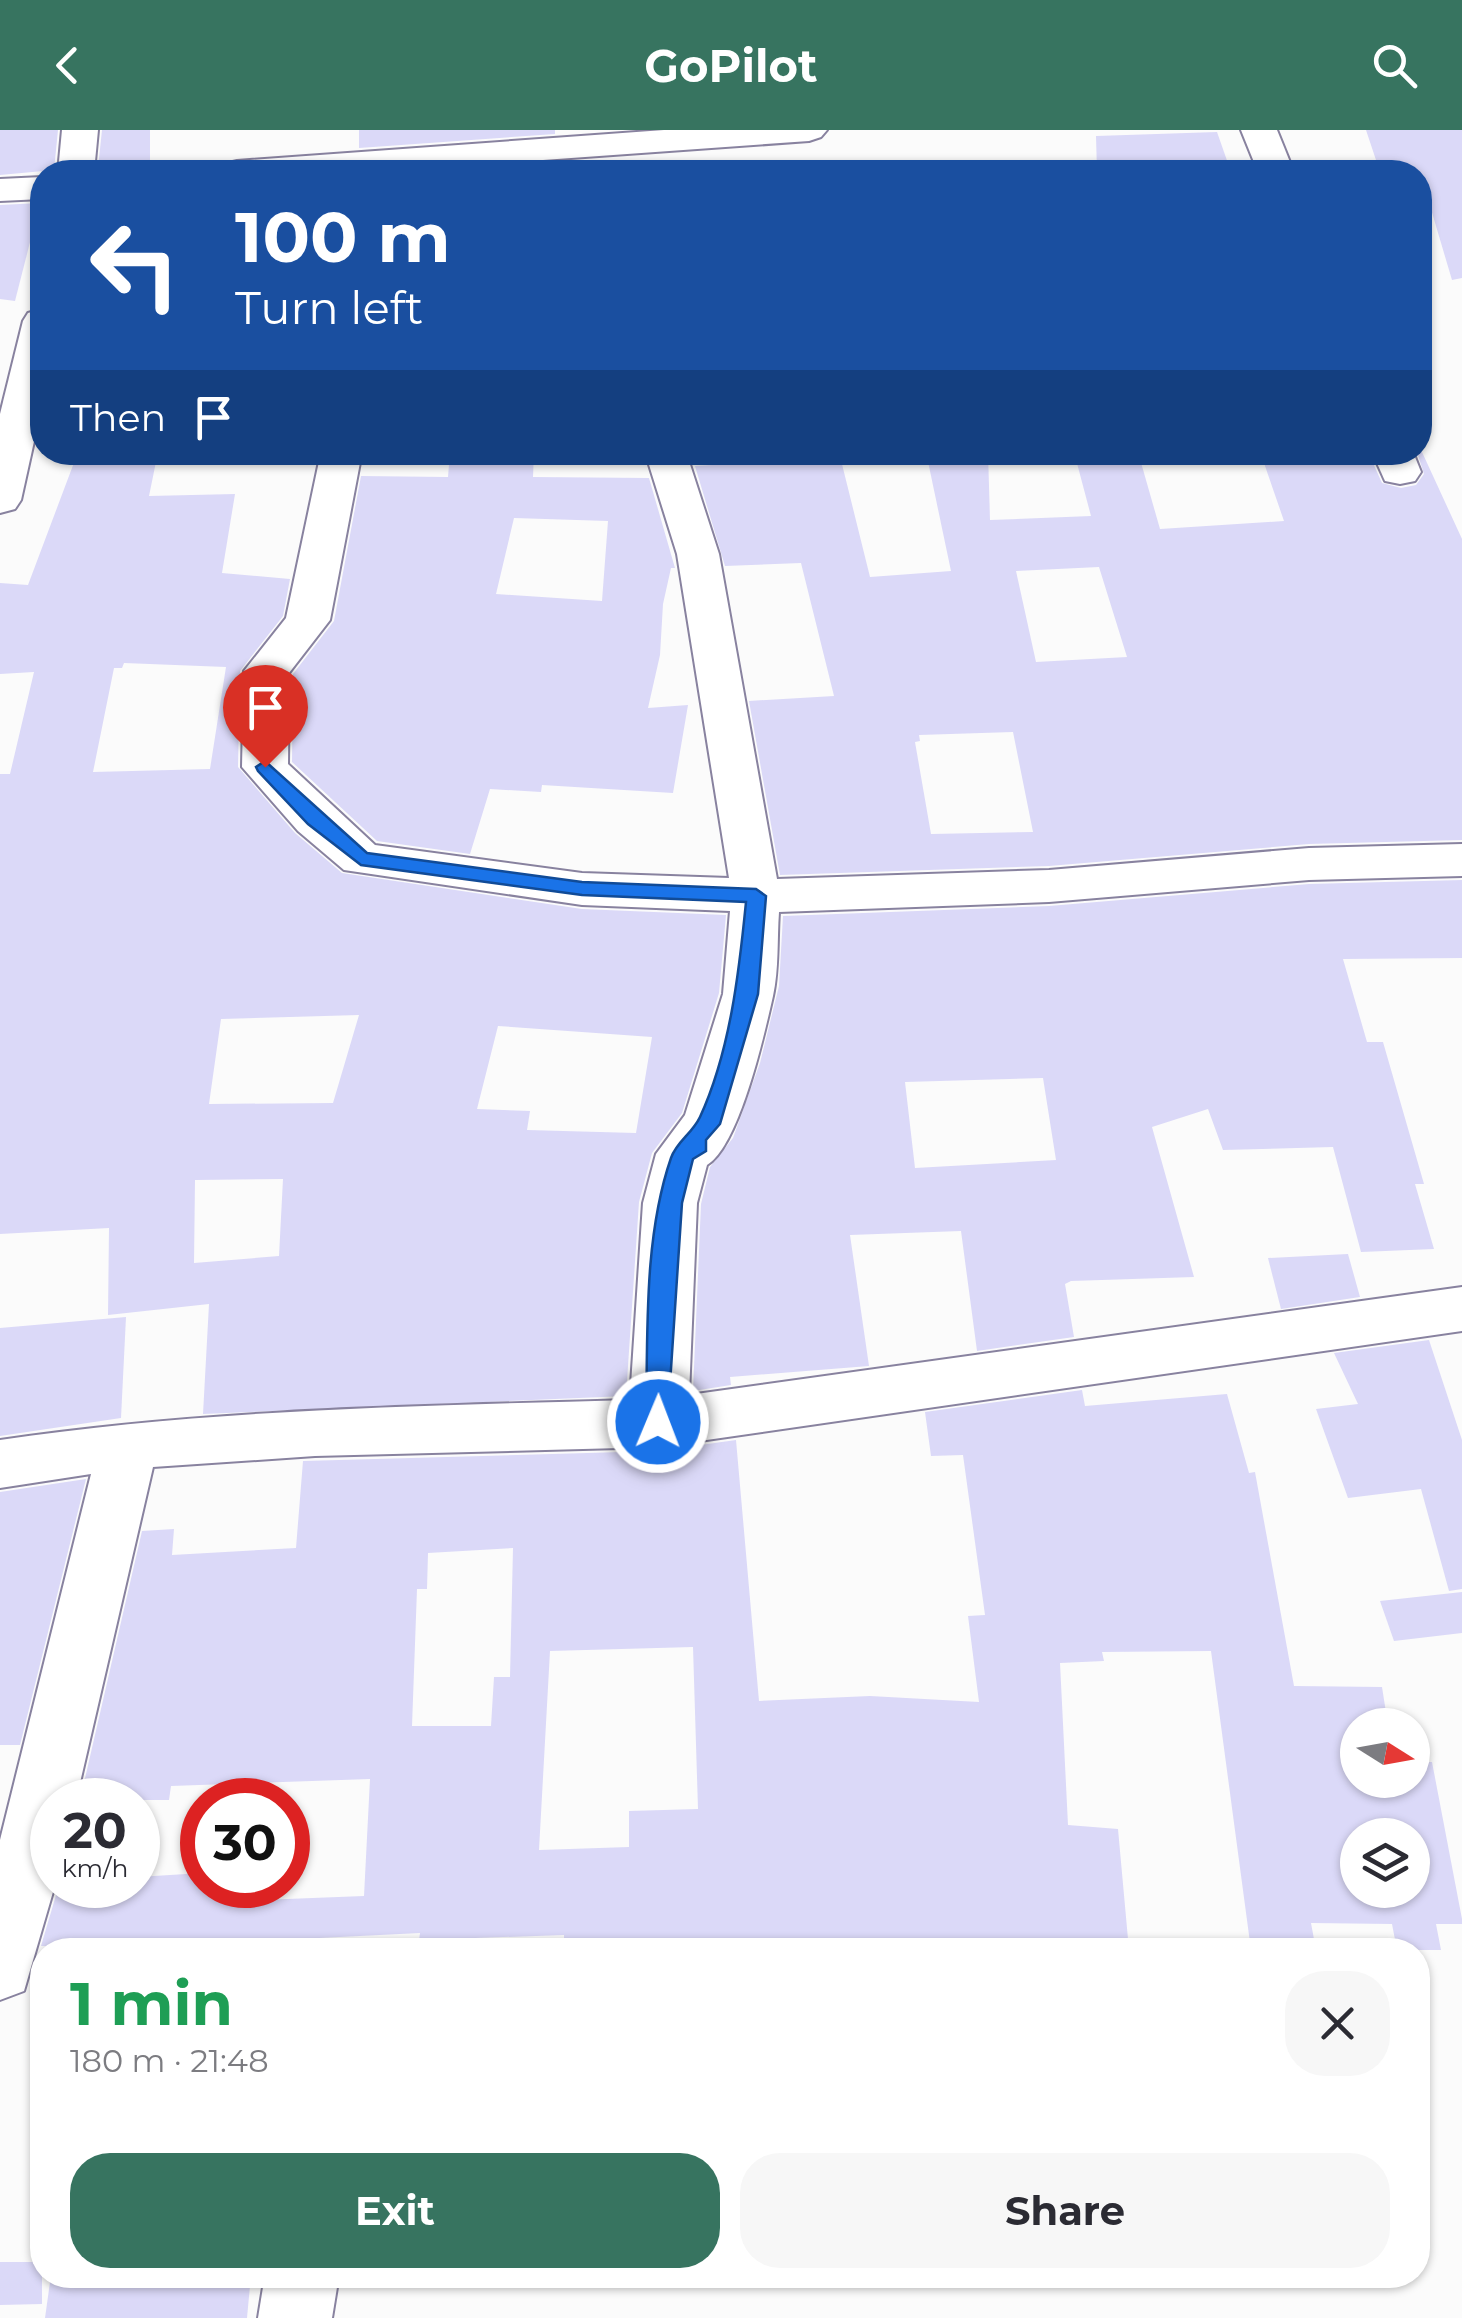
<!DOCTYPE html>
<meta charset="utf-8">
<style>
body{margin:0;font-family:Montserrat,sans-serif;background:#f7f7f7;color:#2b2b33;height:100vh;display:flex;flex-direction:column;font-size:38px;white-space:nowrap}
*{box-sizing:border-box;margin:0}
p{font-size:32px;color:#7c7c81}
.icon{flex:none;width:55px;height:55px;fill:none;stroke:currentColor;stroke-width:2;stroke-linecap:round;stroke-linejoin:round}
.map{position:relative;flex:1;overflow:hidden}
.details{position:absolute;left:30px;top:1808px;width:1400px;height:350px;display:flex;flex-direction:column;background:#fff;border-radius:40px;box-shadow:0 2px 8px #0004}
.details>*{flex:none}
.banner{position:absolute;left:30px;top:30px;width:1402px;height:305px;border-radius:40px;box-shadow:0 2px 8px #0004;background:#1a4fa0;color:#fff;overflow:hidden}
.needle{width:65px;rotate:101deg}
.controls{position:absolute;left:1340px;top:1578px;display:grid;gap:20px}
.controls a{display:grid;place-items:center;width:90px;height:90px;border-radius:50%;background:#fff;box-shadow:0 2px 8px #0004;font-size:50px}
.speed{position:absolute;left:30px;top:1648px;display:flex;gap:20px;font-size:50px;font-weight:700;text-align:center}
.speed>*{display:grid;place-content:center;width:130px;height:130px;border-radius:50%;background:#fff;box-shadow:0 2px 8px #0004;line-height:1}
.speed small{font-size:25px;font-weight:400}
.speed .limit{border:15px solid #d22;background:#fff;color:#111}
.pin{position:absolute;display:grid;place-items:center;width:85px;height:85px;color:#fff;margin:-102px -42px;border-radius:50% 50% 50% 0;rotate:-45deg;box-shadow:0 0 10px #0007}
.pin .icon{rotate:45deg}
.me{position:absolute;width:110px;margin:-55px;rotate:1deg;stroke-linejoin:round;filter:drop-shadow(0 0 8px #0008)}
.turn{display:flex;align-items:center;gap:35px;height:210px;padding:0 40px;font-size:45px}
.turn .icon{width:130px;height:130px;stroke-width:2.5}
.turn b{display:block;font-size:70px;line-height:85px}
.then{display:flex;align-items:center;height:95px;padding:0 40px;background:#0003;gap:20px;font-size:38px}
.round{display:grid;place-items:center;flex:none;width:105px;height:105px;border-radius:40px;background:#f7f7f7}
.headline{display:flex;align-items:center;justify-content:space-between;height:170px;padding:0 40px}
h1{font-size:60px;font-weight:700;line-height:75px;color:#1e9e55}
.action{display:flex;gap:20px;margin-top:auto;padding:20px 40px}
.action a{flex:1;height:115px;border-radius:40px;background:#377460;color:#fff;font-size:40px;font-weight:700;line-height:115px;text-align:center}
.action a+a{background:#f7f7f7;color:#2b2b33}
header{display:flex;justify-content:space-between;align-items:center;height:130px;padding:0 40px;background:#377460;color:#fff;font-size:45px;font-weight:700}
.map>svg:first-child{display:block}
</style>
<header><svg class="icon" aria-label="back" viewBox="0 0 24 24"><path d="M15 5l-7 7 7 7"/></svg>GoPilot<svg class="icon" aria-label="search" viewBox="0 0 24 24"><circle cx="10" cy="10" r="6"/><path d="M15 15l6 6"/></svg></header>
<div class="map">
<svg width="1462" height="2188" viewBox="0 0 1462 2188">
<rect width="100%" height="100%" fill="#fbfbfb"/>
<!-- building -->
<g fill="#dbd9f8" fill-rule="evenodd">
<polygon points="0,0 58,0 54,40 0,45"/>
<polygon points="102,0 150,0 150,36 98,38"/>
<polygon points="359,0 555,0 555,4 359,18"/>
<polygon points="1366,0 1462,0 1462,148 1452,150 1420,42 1380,42"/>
<polygon points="1217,2 1231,42 1097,42 1096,6"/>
<polygon points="559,33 561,42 422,42"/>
<polygon points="40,73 15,171 0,169 0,75"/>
<path d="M78,322H158L149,366L235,364L222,443L290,449L283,486L240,541L238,637L295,703L342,743L582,779L726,785L719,863L682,983L652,1023L639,1072L626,1266L203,1284L209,1174L108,1185L109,1098L0,1104V644H10L34,542L0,544V453L28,455ZM124,533L226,537L210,639L93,642L114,538H122ZM359,885L333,973L209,974L221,889ZM498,896L652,907L636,1003L527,1000L530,981L477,979ZM283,1049L279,1126L194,1133L195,1050Z"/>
<path d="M450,322H534L533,347L649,348L675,438H671L663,474L660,525L648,578L688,575L673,663L542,655L541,662L490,659L470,724L377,711L292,632L293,544L334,491L361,346L448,347ZM514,388L608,391L602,471L496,464Z"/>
<path d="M795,322H839L870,447L951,441L926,322H988L990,390L1091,386L1074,322H1138L1160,399L1284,391L1264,333L1321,330L1317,322H1368L1382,353L1401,358L1416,355L1424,344L1417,322H1422L1462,409V710L1309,714L1049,736L780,745L749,571L834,566L801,433L725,436L695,336L796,330ZM1099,437L1127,527L1036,532L1016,441ZM1013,602L1033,702L931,704L915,612L920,611L919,605Z"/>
<path d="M1462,750V828L1343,829L1367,912H1383L1424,1054H1415L1434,1119L1361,1122L1333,1017L1223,1020L1208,979L1152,997L1194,1147L1071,1151L1065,1154L1074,1207L977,1221L961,1101L850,1105L869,1236L730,1247L731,1255L693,1261L701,1074L710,1037L733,1008L760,933L779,856L783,786L1049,776L1309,754ZM1043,948L1056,1030L915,1038L905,952Z"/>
<polygon points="1348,1124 1360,1167 1281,1179 1268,1128"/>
<polygon points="126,1187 121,1288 0,1306 0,1198"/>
<polygon points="1429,1210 1462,1310 1462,1459 1449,1461 1421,1359 1348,1368 1316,1279 1358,1274 1334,1223"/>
<path d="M1082,1260L1085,1276L1227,1264L1249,1343L1255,1342L1294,1556L1382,1557L1388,1595H1358V1650H1412V1632H1432L1462,1789V1794H1436L1441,1820H1397L1392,1794L1311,1793L1316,1820H1251L1211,1521L1102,1522L1104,1531L1060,1533L1068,1695L1118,1699L1129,1820H652V1814L564,1816V1805L419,1810L420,1803L139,1817L41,1816L59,1755H138V1747L202,1743V1755H262L261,1770L364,1766L370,1649L171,1656L169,1670H80L142,1401L174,1399L172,1425L296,1418L303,1331L658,1321L736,1310L759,1571L870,1566L979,1572L968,1486L985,1485L963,1325L931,1326L925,1282ZM513,1418L510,1547H494L491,1596H412L417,1459H427L428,1423ZM693,1517L698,1679L629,1681V1717L539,1720L550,1521ZM1358,1705H1412V1760H1358Z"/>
<polygon points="86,1349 20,1615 0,1615 0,1362"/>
<polygon points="1462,1462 1462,1503 1394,1511 1380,1471"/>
<polygon points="0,2132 42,2132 42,2174 0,2175"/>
<polygon points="51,2145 251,2145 247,2188 45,2188"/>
</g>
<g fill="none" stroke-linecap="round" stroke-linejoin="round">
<!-- minor casing -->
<g stroke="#88829f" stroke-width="4">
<g id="minor">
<polygon points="62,0 98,0 94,42 58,42"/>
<polygon points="664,0 827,0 821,7 809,11 377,42 219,42 224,34 237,31"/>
<polygon points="1241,0 1277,0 1294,42 1258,42"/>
<polygon points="42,47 42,69 0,71 0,49"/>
<polygon points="42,179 42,275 21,370 15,379 0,383 0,284 23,191 28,183"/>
<path d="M321,322H362L330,490L289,543L288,634L375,715L582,743L729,748L677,424L645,322H686L719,424L777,749L1049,740L1309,718L1462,714V746L1309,750L1049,772L779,782C777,809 779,839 773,866C764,906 739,1016 707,1035L697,1073L689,1265L1462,1157V1201L658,1317L315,1326L153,1337L76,1670H52L55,1755L24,1861L0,1870V1710L91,1344L0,1358V1310C209,1279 419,1276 630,1270L643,1073L656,1024L685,985L723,864L730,781L582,775L344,740L298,701L242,637L244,541L286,488Z"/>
<polygon points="1372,322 1413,322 1421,342 1415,351 1400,354 1385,351"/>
<polygon points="265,2145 339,2145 332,2188 258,2188"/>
</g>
</g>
<!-- minor -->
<use href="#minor" fill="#fff" fill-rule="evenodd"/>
</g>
<!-- route -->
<path fill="#1a73e8" stroke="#114b97" stroke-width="2.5" d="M265,631L367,723L582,752L756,759L766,766L758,864L720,994L706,1010V1021L693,1029L682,1073L667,1299L658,1302L646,1292C648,1207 643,1109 671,1028C677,1011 692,1004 700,987C730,922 739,843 746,772L582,765L361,735L308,694L258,641L256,637Z"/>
</svg>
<div class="controls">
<a><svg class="needle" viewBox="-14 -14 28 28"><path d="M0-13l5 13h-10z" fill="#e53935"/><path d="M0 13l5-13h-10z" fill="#7c7c81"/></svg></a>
<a><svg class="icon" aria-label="layers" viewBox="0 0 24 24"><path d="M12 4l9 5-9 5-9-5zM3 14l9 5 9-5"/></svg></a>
</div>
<div class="speed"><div>20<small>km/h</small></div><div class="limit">30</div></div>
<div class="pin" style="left:265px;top:637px;background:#d93025"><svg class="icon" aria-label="arrive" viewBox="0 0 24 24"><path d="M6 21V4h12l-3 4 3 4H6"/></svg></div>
<svg class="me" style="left:658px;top:1292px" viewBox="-20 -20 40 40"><circle r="17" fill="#1a73e8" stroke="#fff" stroke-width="3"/><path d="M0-11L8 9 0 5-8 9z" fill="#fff"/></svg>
<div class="banner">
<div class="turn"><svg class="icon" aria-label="left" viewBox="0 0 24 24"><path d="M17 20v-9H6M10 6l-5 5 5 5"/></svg><div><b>100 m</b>Turn left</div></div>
<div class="then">Then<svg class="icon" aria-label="arrive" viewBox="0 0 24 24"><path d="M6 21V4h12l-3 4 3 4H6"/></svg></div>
</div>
<section class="details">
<div class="headline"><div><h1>1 min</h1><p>180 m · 21:48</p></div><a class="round"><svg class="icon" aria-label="close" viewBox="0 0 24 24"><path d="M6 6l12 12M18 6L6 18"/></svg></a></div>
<div class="action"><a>Exit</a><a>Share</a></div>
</section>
</div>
